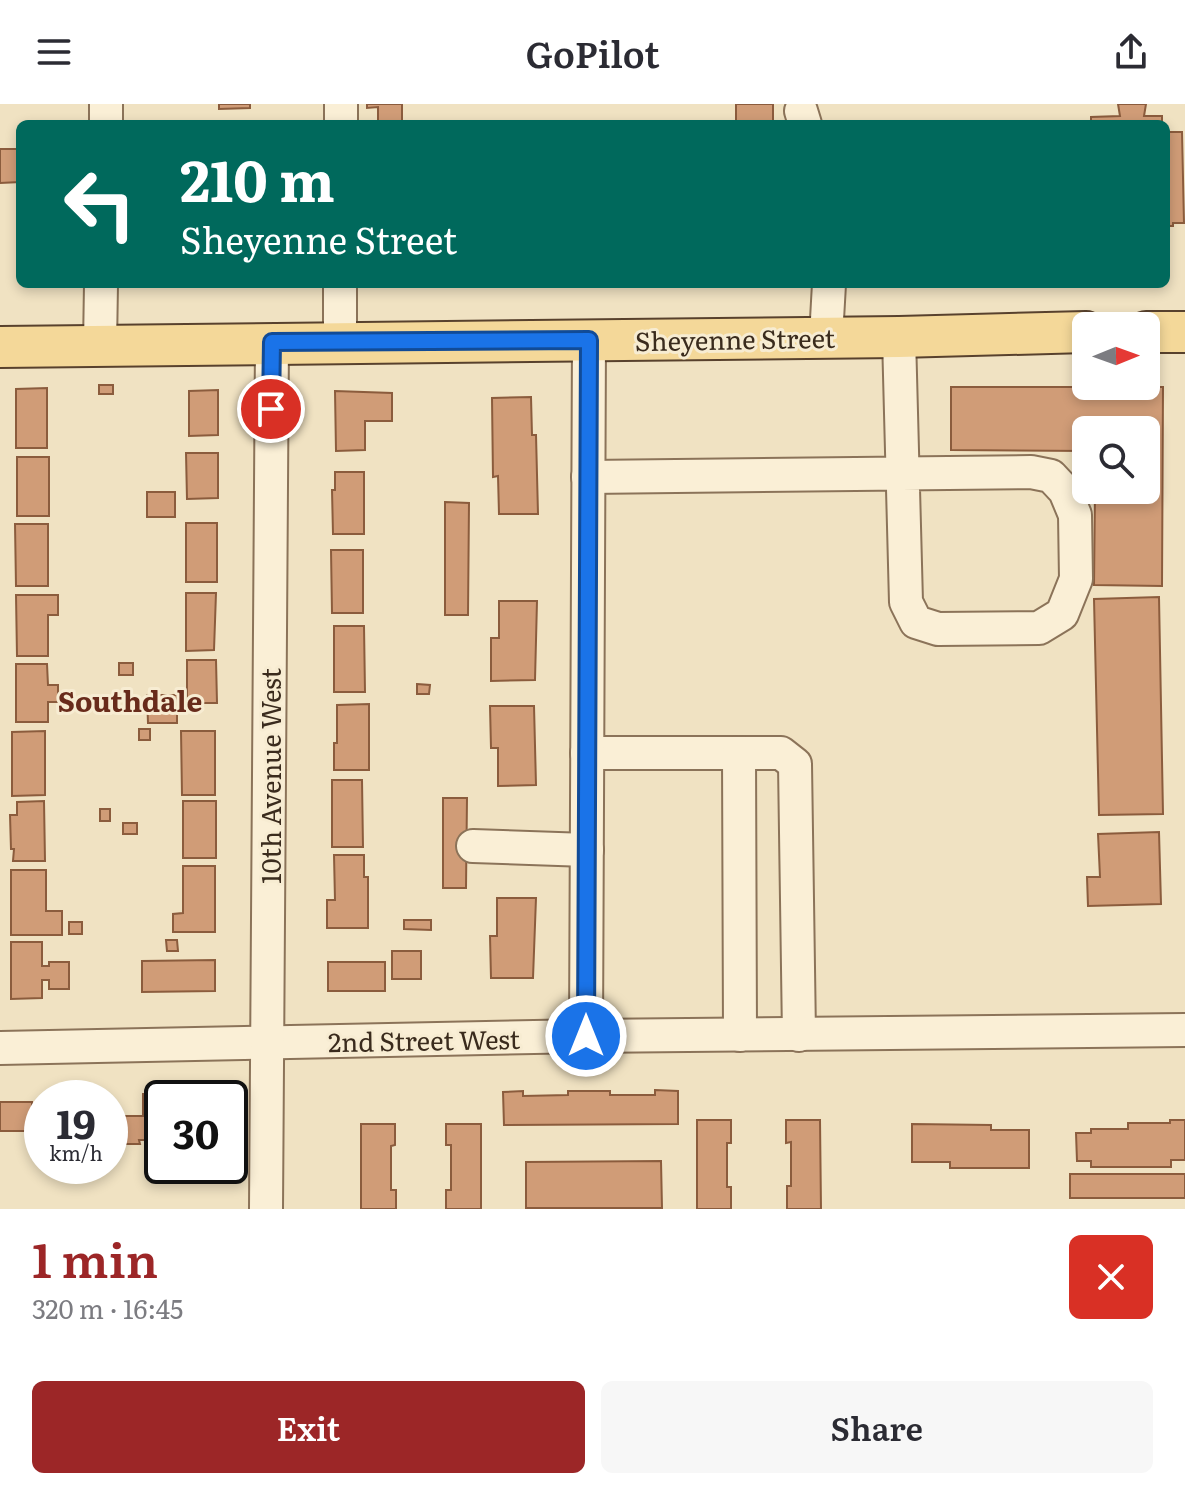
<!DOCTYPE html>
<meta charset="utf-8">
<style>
body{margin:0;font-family:Literata,serif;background:#f7f7f7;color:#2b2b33;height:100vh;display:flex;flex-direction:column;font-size:30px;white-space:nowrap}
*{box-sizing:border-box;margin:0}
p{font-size:26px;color:#7c7c81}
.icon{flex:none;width:44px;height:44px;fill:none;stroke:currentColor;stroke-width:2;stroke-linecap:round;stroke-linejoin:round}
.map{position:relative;height:1105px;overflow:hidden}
.sheet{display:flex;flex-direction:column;background:#fff;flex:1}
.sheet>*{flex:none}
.hud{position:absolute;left:16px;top:16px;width:1154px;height:168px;border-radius:12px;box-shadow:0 4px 12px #0003;background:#00695c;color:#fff;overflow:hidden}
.needle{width:52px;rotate:89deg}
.buttons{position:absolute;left:1072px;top:208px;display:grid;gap:16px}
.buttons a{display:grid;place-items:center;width:88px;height:88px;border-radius:12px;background:#fff;box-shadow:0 4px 12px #0003;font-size:40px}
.speed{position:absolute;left:24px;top:976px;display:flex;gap:16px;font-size:40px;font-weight:700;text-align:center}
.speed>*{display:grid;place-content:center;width:104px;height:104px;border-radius:50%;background:#fff;box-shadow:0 4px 12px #0003;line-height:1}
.speed small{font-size:20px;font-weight:400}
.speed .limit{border:4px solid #111;border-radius:12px;background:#fff;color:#111}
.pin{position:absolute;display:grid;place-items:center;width:68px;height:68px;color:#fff;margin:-34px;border:4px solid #fff;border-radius:50%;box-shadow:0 2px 8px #0007}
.me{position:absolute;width:88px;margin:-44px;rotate:0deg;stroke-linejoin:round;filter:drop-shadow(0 0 6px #0008)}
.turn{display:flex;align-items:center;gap:28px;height:168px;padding:0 32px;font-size:36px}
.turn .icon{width:104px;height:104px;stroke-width:2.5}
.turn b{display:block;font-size:56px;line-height:68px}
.round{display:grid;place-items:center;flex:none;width:84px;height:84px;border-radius:12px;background:#f7f7f7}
.overview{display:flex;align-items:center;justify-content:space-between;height:136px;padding:0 32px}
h1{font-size:48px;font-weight:600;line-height:60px;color:#9c2627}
.action{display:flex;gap:16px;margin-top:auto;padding:16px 32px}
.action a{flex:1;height:92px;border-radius:12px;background:#9c2627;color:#fff;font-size:32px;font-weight:600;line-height:92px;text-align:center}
.action a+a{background:#f7f7f7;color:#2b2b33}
header{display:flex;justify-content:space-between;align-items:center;height:104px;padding:0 32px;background:#fff;font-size:36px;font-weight:600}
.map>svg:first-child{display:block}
</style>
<header><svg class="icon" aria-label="menu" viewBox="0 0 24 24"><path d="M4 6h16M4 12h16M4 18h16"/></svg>GoPilot<svg class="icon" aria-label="share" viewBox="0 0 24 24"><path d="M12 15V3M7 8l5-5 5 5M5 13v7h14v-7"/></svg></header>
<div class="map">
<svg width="1185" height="1105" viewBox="0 0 1185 1105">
<rect width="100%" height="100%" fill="#f0e2c2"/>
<!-- building -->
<g fill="#d09c77" stroke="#8b5c3d" stroke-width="2">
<polygon points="219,0 250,0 250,4 219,5"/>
<polygon points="367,0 402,0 402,20 378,20 378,3 367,4"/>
<rect x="736" y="0" width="37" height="20"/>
<polygon points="1118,0 1146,0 1144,12 1162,12 1162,20 1091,20 1091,13 1120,12"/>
<polygon points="1166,28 1182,28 1184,119 1173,119 1173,122 1166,122"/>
<polygon points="0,45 20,45 20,78 0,79"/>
<rect x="99" y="281" width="14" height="9"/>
<polygon points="951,283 1163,283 1162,482 1094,481 1095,386 1146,386 1146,326 1086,326 1086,347 951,346"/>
<polygon points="47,284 47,344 16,344 16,285"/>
<polygon points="218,286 218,331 189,332 189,287"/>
<polygon points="335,287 392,289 392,317 365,317 365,346 336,347"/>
<polygon points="531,293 532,331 536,331 538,410 499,410 498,372 493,373 492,294"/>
<polygon points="186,349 218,349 218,394 187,395"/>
<rect x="17" y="353" width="32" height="59"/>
<polygon points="335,368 364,368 364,430 333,430 332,386 335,386"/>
<rect x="147" y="388" width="28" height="25"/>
<polygon points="445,398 469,399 468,511 445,511"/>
<rect x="186" y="419" width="31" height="59"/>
<polygon points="15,420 48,420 48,482 16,482"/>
<polygon points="331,446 363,446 363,509 332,509"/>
<polygon points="186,489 216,489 214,546 186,547"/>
<polygon points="16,491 58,491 58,511 48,511 48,552 17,552"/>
<polygon points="1159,493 1163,710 1099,711 1094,495"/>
<polygon points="499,497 537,497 535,576 491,577 491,534 499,534"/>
<polygon points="334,522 364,522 365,588 334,588"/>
<polygon points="187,556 216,556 217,599 187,599"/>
<rect x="119" y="559" width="14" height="12"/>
<polygon points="16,560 47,560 48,581 58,581 58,598 48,598 48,618 16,618"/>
<polygon points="417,580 430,581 429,590 417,590"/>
<polygon points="147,591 177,591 177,619 148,619"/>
<polygon points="369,600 369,666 334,666 334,639 337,639 337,601"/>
<polygon points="490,602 534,602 536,681 498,682 498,644 491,644"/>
<rect x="139" y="625" width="11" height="11"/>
<polygon points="45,627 45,691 12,692 12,628"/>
<polygon points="181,627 215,627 215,691 182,691"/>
<polygon points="332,676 362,676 363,743 332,743"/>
<polygon points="443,694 467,694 466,784 443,784"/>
<polygon points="44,697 45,757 13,757 14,745 11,745 10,711 17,711 17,698"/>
<rect x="183" y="697" width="33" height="57"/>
<rect x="100" y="705" width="10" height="12"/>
<rect x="123" y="719" width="14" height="11"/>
<polygon points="1159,728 1161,800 1088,802 1087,773 1100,773 1098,730"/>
<polygon points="334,751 364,751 364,773 368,773 368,824 327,824 327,796 335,796"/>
<polygon points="183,762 215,762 215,828 173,828 173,810 183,809"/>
<polygon points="11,766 46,766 46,807 62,807 62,831 11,831"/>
<polygon points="497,794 536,794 533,874 491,874 490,832 497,832"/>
<polygon points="404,816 431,816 431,826 404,825"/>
<rect x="69" y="818" width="13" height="12"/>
<polygon points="166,836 177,836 178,847 167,847"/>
<polygon points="11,838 42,838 42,862 49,862 49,858 69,858 69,885 49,885 49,876 42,876 42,894 11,895"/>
<rect x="392" y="847" width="29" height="28"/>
<polygon points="215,856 215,887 142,888 142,857"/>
<rect x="328" y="858" width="57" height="29"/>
<polygon points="655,986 678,987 678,1020 504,1021 503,988 523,987 523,992 568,991 568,987 610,987 610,991 655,991"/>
<polygon points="143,990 175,990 175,994 162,994 162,1036 139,1036 140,1040 117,1040 117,1012 143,1012"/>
<rect x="0" y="998" width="32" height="29"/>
<polygon points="697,1016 731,1016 731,1039 727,1039 727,1083 731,1083 731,1105 697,1105"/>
<polygon points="786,1016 820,1016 821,1105 787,1105 787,1082 791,1082 791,1038 786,1039"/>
<polygon points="1170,1016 1185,1016 1185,1056 1171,1056 1171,1063 1091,1063 1091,1057 1077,1057 1076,1029 1091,1029 1091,1025 1128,1025 1128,1019 1170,1019"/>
<polygon points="361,1020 395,1020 395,1041 391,1042 391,1086 396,1086 396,1105 361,1105"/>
<polygon points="446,1020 481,1020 481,1105 446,1105 446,1086 451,1086 451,1041 446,1041"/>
<polygon points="912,1020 991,1021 991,1026 1029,1026 1029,1064 950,1064 950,1058 912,1058"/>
<polygon points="30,1031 39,1031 39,1043 29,1042"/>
<polygon points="661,1057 662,1104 526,1104 526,1058"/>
<rect x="1070" y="1070" width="115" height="24"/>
</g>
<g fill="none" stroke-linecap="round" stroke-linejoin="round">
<!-- minor casing -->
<g stroke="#8b7359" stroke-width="36">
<g id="minor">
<polyline points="801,7 805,20"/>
<polyline points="106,20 106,0"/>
<polyline points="341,20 341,0"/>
<polyline points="826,233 829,180"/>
<polyline points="340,239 340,180"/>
<polyline points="100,241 101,180"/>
<polyline points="588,373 1031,368 1051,372 1065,387 1075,411 1076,475 1062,510 1039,524 938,525 916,518 906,498 899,233"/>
<polyline points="587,649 781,649 795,660 799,931"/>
<polyline points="739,649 740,931"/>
<polyline points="473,742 587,746"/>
<polyline points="586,932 589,236"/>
<polyline points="0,944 586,932 1185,926"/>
<polyline points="266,1105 272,238"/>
</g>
</g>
<!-- major casing -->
<g stroke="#58412d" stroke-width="44">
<g id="major">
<polyline points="1146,228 1185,228"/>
<polyline points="0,243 899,233 1086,228"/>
</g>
</g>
<!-- minor -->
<use href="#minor" stroke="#faefd6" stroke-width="32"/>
<!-- major -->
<use href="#major" stroke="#f4d899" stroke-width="40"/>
</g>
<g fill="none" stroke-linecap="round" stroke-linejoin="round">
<!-- route casing -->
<g stroke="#114b97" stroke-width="20">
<polyline id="route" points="271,305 272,238 589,236 586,932"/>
</g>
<!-- route -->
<use href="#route" stroke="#1a73e8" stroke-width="14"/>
</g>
<g text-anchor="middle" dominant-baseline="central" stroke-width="6" stroke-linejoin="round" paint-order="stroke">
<!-- street labels -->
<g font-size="26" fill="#3a2b1d" stroke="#f7ecd2">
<text transform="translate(735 234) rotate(-1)">Sheyenne Street</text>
<text transform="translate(269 672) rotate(-90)">10th Avenue West</text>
<text transform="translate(424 935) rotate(-1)">2nd Street West</text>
</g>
<!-- neighbourhood labels -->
<g font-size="28" font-weight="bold" fill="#682b1b" stroke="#f7ecd2">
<text x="130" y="596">Southdale</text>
</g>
</g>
</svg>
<div class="buttons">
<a><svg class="needle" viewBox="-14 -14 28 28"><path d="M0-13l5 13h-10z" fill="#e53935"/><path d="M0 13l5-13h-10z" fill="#7c7c81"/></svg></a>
<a><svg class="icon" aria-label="search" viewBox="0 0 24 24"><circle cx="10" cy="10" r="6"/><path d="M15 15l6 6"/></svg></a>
</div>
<div class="speed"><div>19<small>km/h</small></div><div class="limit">30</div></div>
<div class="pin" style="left:271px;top:305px;background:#d93025"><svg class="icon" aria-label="arrive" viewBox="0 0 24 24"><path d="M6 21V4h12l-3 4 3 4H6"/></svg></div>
<svg class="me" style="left:586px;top:932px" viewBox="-20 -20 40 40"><circle r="17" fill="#1a73e8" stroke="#fff" stroke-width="3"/><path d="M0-11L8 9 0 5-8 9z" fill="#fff"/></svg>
<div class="hud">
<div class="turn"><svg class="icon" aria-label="left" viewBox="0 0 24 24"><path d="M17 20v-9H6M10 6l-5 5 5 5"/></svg><div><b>210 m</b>Sheyenne Street</div></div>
</div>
</div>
<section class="sheet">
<div class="overview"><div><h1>1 min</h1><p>320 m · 16:45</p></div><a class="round" style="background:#d93025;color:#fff"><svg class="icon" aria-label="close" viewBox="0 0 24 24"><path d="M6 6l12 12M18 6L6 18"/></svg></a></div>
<div class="action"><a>Exit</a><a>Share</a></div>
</section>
